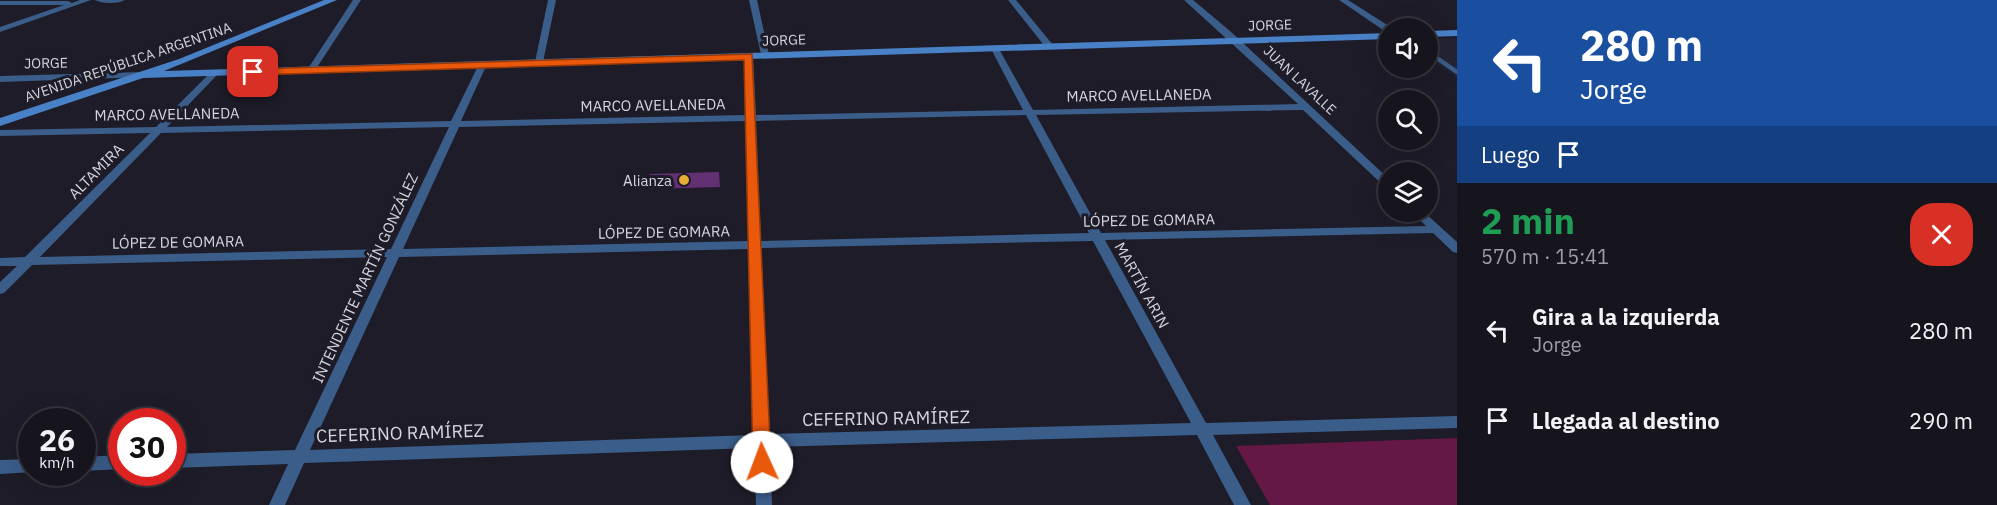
<!DOCTYPE html>
<html lang="es">
<meta charset="utf-8">
<style>
body{margin:0;font-family:"IBM Plex Sans",sans-serif;background:#23222b;color:#f1f3f6;height:100vh;display:flex;flex-direction:column;font-size:22px;white-space:nowrap}
*{box-sizing:border-box;margin:0}
p{font-size:20px;color:#9e9fa4}
.icon{flex:none;width:33px;height:33px;fill:none;stroke:currentColor;stroke-width:2;stroke-linecap:round;stroke-linejoin:round}
.map{position:relative;flex:1;overflow:hidden}
.drawer{display:flex;flex-direction:column;background:#16151e;width:540px}
.drawer>*{flex:none}
.banner{background:#1a4fa0;color:#fff;overflow:hidden}
.controls{position:absolute;left:1378px;top:18px;display:grid;gap:12px}
.controls a{display:grid;place-items:center;width:60px;height:60px;border-radius:50%;background:#16151e;box-shadow:0 6px 24px #0002,0 0 0 2px #35343c;font-size:30px}
.speed{position:absolute;left:18px;top:408px;display:flex;gap:12px;font-size:30px;font-weight:700;text-align:center}
.speed>*{display:grid;place-content:center;width:78px;height:78px;border-radius:50%;background:#16151e;box-shadow:0 6px 24px #0002,0 0 0 2px #35343c;line-height:1}
.speed small{font-size:15px;font-weight:400}
.speed .limit{border:9px solid #d22;background:#fff;color:#111}
.pin{position:absolute;display:grid;place-items:center;width:51px;height:51px;color:#fff;margin:-26px;border-radius:12px;box-shadow:0 3px 9px #0006}
.me{position:absolute;width:66px;margin:-33px;rotate:358deg;stroke-linejoin:round;filter:drop-shadow(0 0 4px #0008)}
.turn{display:flex;align-items:center;gap:21px;height:126px;padding:0 24px;font-size:27px}
.turn .icon{width:78px;height:78px;stroke-width:2.5}
.turn b{display:block;font-size:42px;line-height:51px}
.then{display:flex;align-items:center;height:57px;padding:0 24px;background:#0003;gap:12px;font-size:22px}
.round{display:grid;place-items:center;flex:none;width:63px;height:63px;border-radius:24px;background:#23222b}
.summary{display:flex;align-items:center;justify-content:space-between;height:102px;padding:0 24px}
h1{font-size:36px;font-weight:700;line-height:45px;color:#1e9e55}
ul{padding:0;list-style:none}
li{display:flex;align-items:center;gap:18px;height:90px;padding:0 24px}
li div{flex:1}
li b{display:block;font-size:22px}
li em{font-style:normal}
main{display:flex;flex:1;min-height:0}
.map>svg:first-child{display:block}
</style>
<main>
<div class="map">
<svg width="1457" height="505" viewBox="0 0 1457 505">
<rect width="100%" height="100%" fill="#1d1c28"/>
<!-- built -->
<polygon fill="#242335" points="1457,38 1457,78 1428,57 1428,39"/>
<!-- green -->
<polygon fill="#651745" points="1457,438 1457,505 1270,505 1236,446"/>
<!-- building -->
<polygon fill="#643074" points="719,172 720,187 648,189 650,174"/>
<g fill="none" stroke-linecap="round" stroke-linejoin="round">
<!-- lane -->
<polyline stroke="#3b5d89" stroke-width="4.5" points="1428,52 1457,72"/>
<!-- street -->
<g fill="#3b5d89" fill-rule="evenodd">
<polygon points="80,0 91,0 0,32 0,27 64,5 0,5 0,1 68,1 72,3"/>
<path d="M95,0H125C118,4 102,4 95,0Z"/>
<polygon points="353,0 361,0 314,72 308,72 307,70"/>
<polygon points="548,0 556,0 543,62 539,65 535,62"/>
<polygon points="749,0 757,0 769,55 768,57 761,55"/>
<polygon points="1008,0 1016,0 1053,45 1053,49 1047,49"/>
<path d="M1184,0H1193L1230,31L1389,179V188L1385,187L1303,110L1036,115L1101,233L1426,226L1412,212H1424L1457,242V253L1453,252L1433,233L1105,240L1206,423L1457,416V428L1213,435L1251,505H1234L1197,435L770,447L772,505H756L754,448L304,463L285,505H269L288,464L172,468V454L295,450L387,257L32,265L4,293L0,294V282L17,266H0V258L25,257L150,133L0,136V130L156,127L211,72H217L218,74L167,127L451,121L479,64L483,61L487,64L461,121L746,115L745,56L749,53L753,56L756,115L1023,110L991,49L995,46L999,49L1033,110L1298,104ZM1026,115L1089,233L761,241L756,121ZM746,121L749,241L403,249L459,127ZM449,127L391,249L40,257L161,133ZM1093,241L1191,423L769,434L761,248ZM749,249L754,435L310,450L399,257Z"/>
<polygon points="1339,0 1348,0 1392,28 1389,28 1389,32 1386,32"/>
<polygon points="143,72 146,73 146,77 0,82 0,76"/>
<polygon points="122,455 122,469 82,471 82,457"/>
<polygon points="32,459 33,472 0,474 0,460"/>
</g>
<!-- secondary -->
<g fill="#4981c7" fill-rule="evenodd">
<polygon points="324,0 337,0 164,71 1389,33 1389,39 143,78 0,126 0,118 179,59"/>
<polygon points="1457,30 1457,36 1428,37 1428,31"/>
</g>
</g>
<!-- route -->
<polygon fill="#ea580c" stroke="#983908" stroke-width="1.5" points="752,54 771,462 768,467 762,470 756,467 753,462 744,60 253,75 248,72 253,69"/>
<!-- markers -->
<circle fill="#e4ae35" stroke="#1d1c28" stroke-width="2" cx="684" cy="180" r="6"/>
<g text-anchor="middle" dominant-baseline="central" stroke-width="6" stroke-linejoin="round" paint-order="stroke">
<!-- far-street labels -->
<g font-size="14" fill="#d6d6de" stroke="#1d1c28">
<text transform="translate(1270 25) rotate(-2)">JORGE</text>
<text transform="translate(784 40) rotate(-2)">JORGE</text>
<text transform="translate(128 62) rotate(-19)">AVENIDA REPÚBLICA ARGENTINA</text>
<text transform="translate(46 63) rotate(-1)">JORGE</text>
<text transform="translate(1300 80) rotate(43)">JUAN LAVALLE</text>
</g>
<!-- street labels -->
<g font-size="15" fill="#d6d6de" stroke="#1d1c28">
<text transform="translate(1139 95) rotate(-1)">MARCO AVELLANEDA</text>
<text transform="translate(653 105) rotate(-1)">MARCO AVELLANEDA</text>
<text transform="translate(167 114) rotate(-1)">MARCO AVELLANEDA</text>
<text transform="translate(96 171) rotate(-45)">ALTAMIRA</text>
<text transform="translate(1149 220) rotate(-1)">LÓPEZ DE GOMARA</text>
<text transform="translate(664 232) rotate(-1)">LÓPEZ DE GOMARA</text>
<text transform="translate(178 242) rotate(-1)">LÓPEZ DE GOMARA</text>
<text transform="translate(365 278) rotate(-65)">INTENDENTE MARTÍN GONZÁLEZ</text>
<text transform="translate(1142 285) rotate(61)">MARTÍN ARIN</text>
</g>
<!-- poi labels -->
<g font-size="15" fill="#d6d6de" stroke="#1d1c28" text-anchor="end">
<text x="672" y="180">Alianza</text>
</g>
<!-- near-street labels -->
<g font-size="18" fill="#d6d6de" stroke="#1d1c28">
<text transform="translate(886 418) rotate(-1)">CEFERINO RAMÍREZ</text>
<text transform="translate(400 433) rotate(-2)">CEFERINO RAMÍREZ</text>
</g>
</g>
</svg>
<div class="controls">
<a><svg class="icon" aria-label="sound" viewBox="0 0 24 24"><path d="M4 9h4l5-4v14l-5-4H4zM17 9q2 3 0 6"/></svg></a>
<a><svg class="icon" aria-label="search" viewBox="0 0 24 24"><circle cx="10" cy="10" r="6"/><path d="M15 15l6 6"/></svg></a>
<a><svg class="icon" aria-label="layers" viewBox="0 0 24 24"><path d="M12 4l9 5-9 5-9-5zM3 14l9 5 9-5"/></svg></a>
</div>
<div class="speed"><div>26<small>km/h</small></div><div class="limit">30</div></div>
<div class="pin" style="left:253px;top:72px;background:#d93025"><svg class="icon" aria-label="arrive" viewBox="0 0 24 24"><path d="M6 21V4h12l-3 4 3 4H6"/></svg></div>
<svg class="me" style="left:762px;top:462px" viewBox="-20 -20 40 40"><circle r="19" fill="#fff"/><path d="M0-13L10 11 0 6-10 11z" fill="#ea580c"/></svg>
</div>
<section class="drawer">
<div class="banner">
<div class="turn"><svg class="icon" aria-label="left" viewBox="0 0 24 24"><path d="M17 20v-9H6M10 6l-5 5 5 5"/></svg><div><b>280 m</b>Jorge</div></div>
<div class="then">Luego<svg class="icon" aria-label="arrive" viewBox="0 0 24 24"><path d="M6 21V4h12l-3 4 3 4H6"/></svg></div>
</div>
<div class="summary"><div><h1>2 min</h1><p>570 m · 15:41</p></div><a class="round" style="background:#d93025;color:#fff"><svg class="icon" aria-label="close" viewBox="0 0 24 24"><path d="M6 6l12 12M18 6L6 18"/></svg></a></div>
<ul>
<li><svg class="icon" aria-label="left" viewBox="0 0 24 24"><path d="M17 20v-9H6M10 6l-5 5 5 5"/></svg><div><b>Gira a la izquierda</b><p>Jorge</p></div><em>280 m</em></li>
<li><svg class="icon" aria-label="arrive" viewBox="0 0 24 24"><path d="M6 21V4h12l-3 4 3 4H6"/></svg><div><b>Llegada al destino</b></div><em>290 m</em></li>
</ul>
</section>
</main>
